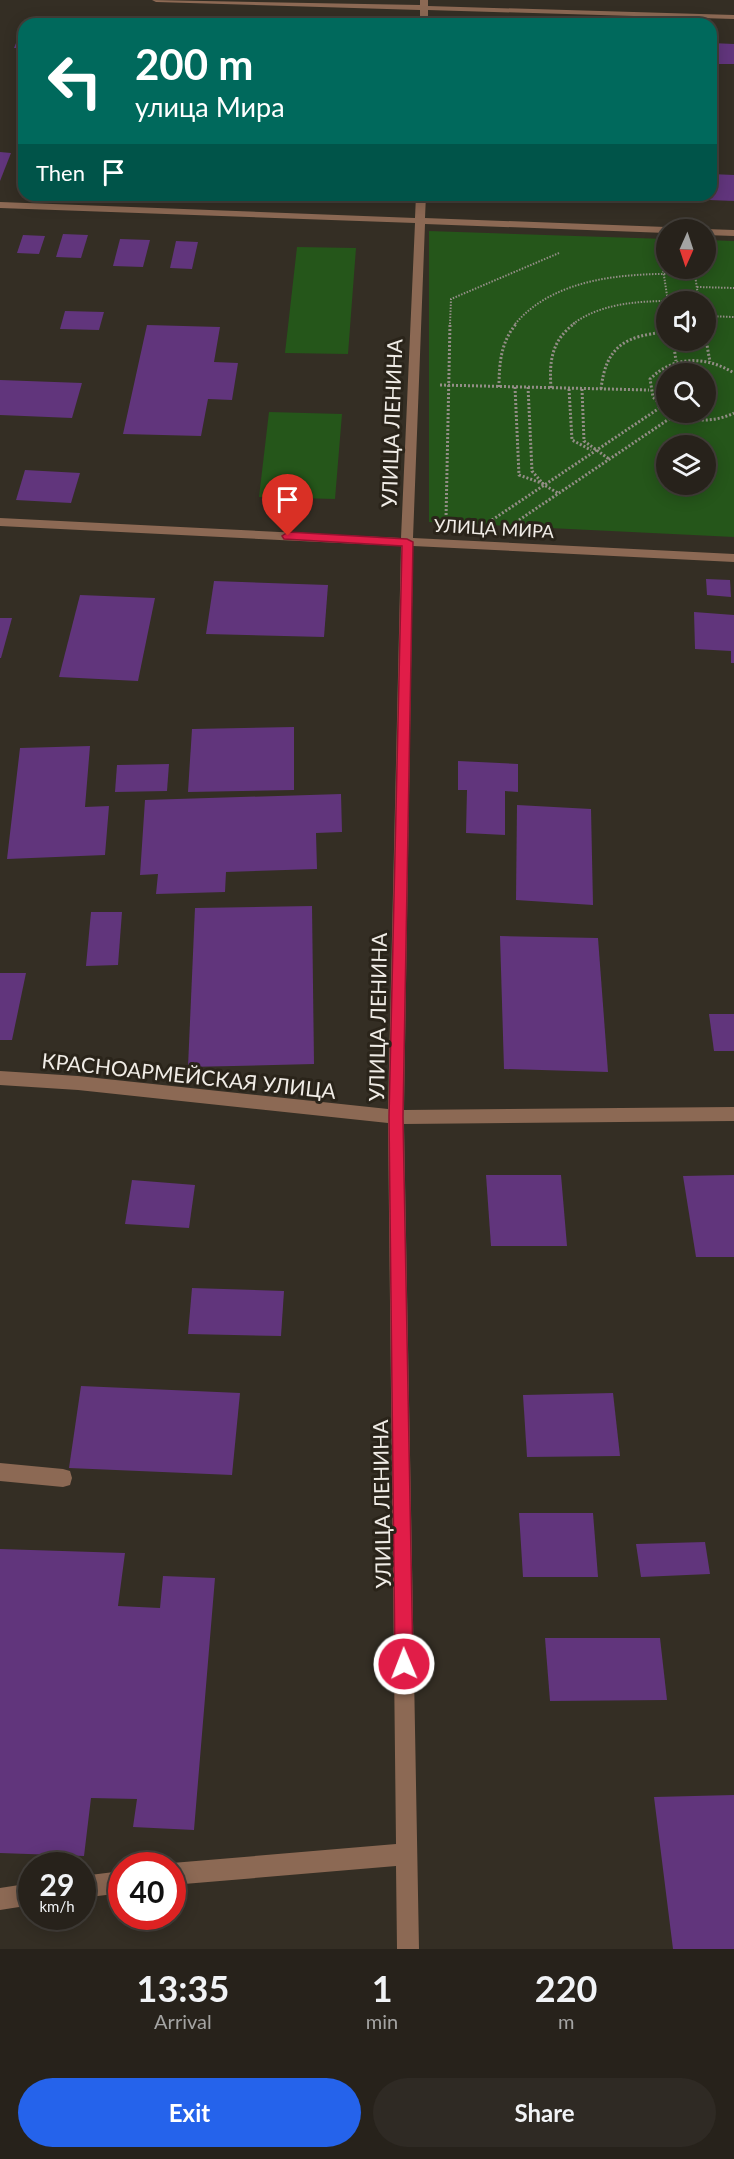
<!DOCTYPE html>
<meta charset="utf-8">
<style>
body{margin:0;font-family:Lato,sans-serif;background:#2f2a24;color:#f1f3f6;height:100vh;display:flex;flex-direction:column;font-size:22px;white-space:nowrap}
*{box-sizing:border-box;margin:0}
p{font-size:20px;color:#a4a4a3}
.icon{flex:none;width:33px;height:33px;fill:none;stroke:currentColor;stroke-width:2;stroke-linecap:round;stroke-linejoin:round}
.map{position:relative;height:1949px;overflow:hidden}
.side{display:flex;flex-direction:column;background:#27221b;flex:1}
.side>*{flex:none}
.hud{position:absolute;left:18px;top:18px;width:699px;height:183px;border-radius:18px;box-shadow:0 3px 15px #0003,0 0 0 2px #433f3a;background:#00695c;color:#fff;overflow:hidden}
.needle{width:39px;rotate:183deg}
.tools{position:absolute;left:656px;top:219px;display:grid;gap:12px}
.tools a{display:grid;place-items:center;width:60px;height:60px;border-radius:50%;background:#27221b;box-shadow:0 3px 15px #0003,0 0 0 2px #433f3a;font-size:30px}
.speed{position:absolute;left:18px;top:1852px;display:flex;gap:12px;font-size:30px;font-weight:700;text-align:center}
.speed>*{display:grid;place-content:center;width:78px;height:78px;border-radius:50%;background:#27221b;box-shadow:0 3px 15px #0003,0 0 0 2px #433f3a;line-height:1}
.speed small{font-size:15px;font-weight:400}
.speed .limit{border:9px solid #d22;background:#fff;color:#111}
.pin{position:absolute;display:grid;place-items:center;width:51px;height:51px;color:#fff;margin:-62px -26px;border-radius:50% 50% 50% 0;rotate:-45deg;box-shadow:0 0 6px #0007}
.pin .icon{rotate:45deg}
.me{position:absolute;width:66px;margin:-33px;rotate:359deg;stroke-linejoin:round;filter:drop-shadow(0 0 4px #0008)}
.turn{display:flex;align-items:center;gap:21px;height:126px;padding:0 18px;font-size:27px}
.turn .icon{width:78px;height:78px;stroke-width:2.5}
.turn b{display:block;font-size:42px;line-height:51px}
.then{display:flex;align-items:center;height:57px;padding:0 18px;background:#0003;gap:12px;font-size:22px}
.eta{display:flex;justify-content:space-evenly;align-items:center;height:102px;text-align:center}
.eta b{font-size:36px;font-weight:700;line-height:42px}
.action{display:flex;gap:12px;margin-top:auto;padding:12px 18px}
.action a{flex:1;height:69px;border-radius:36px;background:#2563eb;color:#fff;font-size:24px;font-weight:700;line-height:69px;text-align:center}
.action a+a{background:#2f2a24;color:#f1f3f6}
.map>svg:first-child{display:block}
</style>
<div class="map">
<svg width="734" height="1949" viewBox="0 0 734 1949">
<rect width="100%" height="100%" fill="#342e24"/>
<!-- green -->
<g fill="#25561a" fill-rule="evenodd">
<path d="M429,231L666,239V268H705V240L734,241V537L429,522ZM666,302H705V340H666ZM666,374H705V412H666ZM666,446H705V484H666Z"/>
<polygon points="297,247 356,248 348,354 285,353"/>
<polygon points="269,412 342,414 335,499 259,497"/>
</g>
<!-- building -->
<g fill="#61357c">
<polygon points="266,17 353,19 373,24 265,24"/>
<polygon points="216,18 234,19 232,24 214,24"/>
<polygon points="21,31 24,31 24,48 14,48"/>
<polygon points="711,43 734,44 734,64 711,64"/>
<polygon points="0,152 11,153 0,181"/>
<polygon points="711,174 734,175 734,201 635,197 711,195"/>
<polygon points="63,234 88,235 81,258 56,257"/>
<polygon points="23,235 45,236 39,254 17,253"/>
<polygon points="120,239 150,240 143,267 113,266"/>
<polygon points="176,241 198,242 192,269 170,268"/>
<polygon points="65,311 104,312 99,330 60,329"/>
<polygon points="147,325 220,327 214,362 238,363 232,400 208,399 201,436 123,434"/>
<polygon points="0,380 82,383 72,418 0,415"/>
<polygon points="25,470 80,473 71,503 16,500"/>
<polygon points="706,579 730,580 731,597 707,595"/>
<polygon points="214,581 328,585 324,637 206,634"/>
<polygon points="80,595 155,598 138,681 59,677"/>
<polygon points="694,612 734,615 734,663 731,663 731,651 695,649"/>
<polygon points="0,618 12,618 1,658 0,658"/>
<polygon points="294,727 294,790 188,792 192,729"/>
<polygon points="90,746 85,807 109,806 105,855 7,859 20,748"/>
<polygon points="458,761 518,764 518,792 505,791 505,835 466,833 467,790 458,790"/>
<polygon points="169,764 167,791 115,792 117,765"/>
<polygon points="341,794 342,832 316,833 317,869 226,872 225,892 156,894 158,874 140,875 145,800"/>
<polygon points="517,805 591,809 593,905 516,900"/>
<polygon points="312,906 314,1064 188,1067 195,908"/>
<polygon points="91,912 122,912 118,965 86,966"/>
<polygon points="500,936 598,938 608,1072 504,1069"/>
<polygon points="0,973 26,973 12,1040 0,1040"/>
<polygon points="709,1014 734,1014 734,1051 714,1051"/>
<polygon points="486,1175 561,1175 567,1246 491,1246"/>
<polygon points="734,1175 734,1257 696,1257 683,1176"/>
<polygon points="132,1180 195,1185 189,1228 125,1224"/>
<polygon points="192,1288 284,1291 281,1336 188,1334"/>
<polygon points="81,1386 240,1393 232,1475 69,1468"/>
<polygon points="613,1393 620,1456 527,1457 523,1395"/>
<polygon points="519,1513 593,1513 598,1577 523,1577"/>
<polygon points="705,1542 710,1574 641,1577 636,1544"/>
<polygon points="0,1549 125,1553 118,1606 160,1608 163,1576 215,1578 194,1830 133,1827 137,1799 91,1798 84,1856 0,1853"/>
<polygon points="545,1638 660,1638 667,1700 550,1701"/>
<polygon points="734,1795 734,1949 673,1949 654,1797"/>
</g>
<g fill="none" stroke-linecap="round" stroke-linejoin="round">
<!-- path-far1 -->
<g stroke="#938e86" stroke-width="2" stroke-dasharray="1.5 1.5" stroke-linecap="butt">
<polyline points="661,256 668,302"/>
<polyline points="694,268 699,302"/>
<polyline points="697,287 734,288"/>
<polyline points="705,316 734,317"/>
<polyline points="450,324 451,299 559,253"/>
<path d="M515,324C558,274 634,273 695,274"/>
<path d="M573,324C607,298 659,301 699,301"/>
</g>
<!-- path -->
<g stroke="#938e86" stroke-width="3" stroke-dasharray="2 2" stroke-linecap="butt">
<polyline points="705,334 710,362"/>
<polyline points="673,340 676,361"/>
<polyline points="440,385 649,390"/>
<path d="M499,387C499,363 501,341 517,323"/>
<polyline points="515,387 519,475 544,484"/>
<polyline points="528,387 532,471 544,485 558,493"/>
<path d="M551,388C549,360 552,340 575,323"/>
<polyline points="569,389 572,440 591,450"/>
<polyline points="582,389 584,441 609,459"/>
<path d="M601,389C606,346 625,336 666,332"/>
<path d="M666,410L653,397L650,379C674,355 706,356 734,373"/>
<path d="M671,412C692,422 713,423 734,413"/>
<polyline points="446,519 450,323"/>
<polyline points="492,520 661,407"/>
<polyline points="519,520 675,415"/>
</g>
<!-- minor -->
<g fill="#8c6954" fill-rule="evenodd">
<polygon points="152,0 420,5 420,0 428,0 428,6 734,15 734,19 428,10 428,24 420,24 420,10 156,2"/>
<polygon points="416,195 426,195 425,218 666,227 671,230 666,230 666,233 425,224 413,538 734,554 734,562 413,546 404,1110 734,1107 734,1121 404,1124 419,1949 397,1949 396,1866 172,1885 172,1866 166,1866 172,1863 396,1844 388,1123 78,1090 0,1085 0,1071 78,1076 388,1109 401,546 0,526 0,518 401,538 415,223 0,208 0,202 415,218"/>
<polygon points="705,229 734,230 734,236 705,235"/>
<polygon points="0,1463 63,1469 70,1471 72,1478 70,1485 63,1487 0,1481"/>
<polygon points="122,1871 122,1893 82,1898 82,1876"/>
<polygon points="32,1883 32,1905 0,1910 0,1888"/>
</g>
</g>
<!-- route -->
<polygon fill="#e11d48" stroke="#92132f" stroke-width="1.5" points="288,532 407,539 413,542 403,1117 413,1664 411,1670 404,1673 398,1670 395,1664 389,1117 402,546 284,539 282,536"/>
<g text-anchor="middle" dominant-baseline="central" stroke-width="6" stroke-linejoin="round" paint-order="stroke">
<!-- far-street labels -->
<g font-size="18" fill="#f0ece6" stroke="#2a241a">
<text transform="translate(494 528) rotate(3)">УЛИЦА МИРА</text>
</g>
<!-- street labels -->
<g font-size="21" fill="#f0ece6" stroke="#2a241a">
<text transform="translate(391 423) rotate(-88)">УЛИЦА ЛЕНИНА</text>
<text transform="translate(377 1017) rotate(-89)">УЛИЦА ЛЕНИНА</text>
<text transform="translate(189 1075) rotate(6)">КРАСНОАРМЕЙСКАЯ УЛИЦА</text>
<text transform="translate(381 1504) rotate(-91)">УЛИЦА ЛЕНИНА</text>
</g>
</g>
</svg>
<div class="tools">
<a><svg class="needle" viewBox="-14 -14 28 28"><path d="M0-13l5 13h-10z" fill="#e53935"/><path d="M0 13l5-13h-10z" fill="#a4a4a3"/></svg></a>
<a><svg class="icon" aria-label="sound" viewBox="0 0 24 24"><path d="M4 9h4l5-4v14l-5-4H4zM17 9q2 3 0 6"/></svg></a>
<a><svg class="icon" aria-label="search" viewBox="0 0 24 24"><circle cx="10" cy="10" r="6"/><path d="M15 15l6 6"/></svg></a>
<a><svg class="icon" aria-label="layers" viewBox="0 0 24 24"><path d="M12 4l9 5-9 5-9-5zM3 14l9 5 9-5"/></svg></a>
</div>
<div class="speed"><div>29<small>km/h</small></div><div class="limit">40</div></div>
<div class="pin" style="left:288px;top:536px;background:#d93025"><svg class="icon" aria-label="arrive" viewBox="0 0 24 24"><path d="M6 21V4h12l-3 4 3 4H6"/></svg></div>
<svg class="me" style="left:404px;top:1664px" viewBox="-20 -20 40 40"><circle r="17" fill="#e11d48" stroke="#fff" stroke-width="3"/><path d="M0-11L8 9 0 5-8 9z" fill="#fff"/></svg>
<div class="hud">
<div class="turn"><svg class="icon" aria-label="left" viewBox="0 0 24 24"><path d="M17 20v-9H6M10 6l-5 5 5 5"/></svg><div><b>200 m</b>улица Мира</div></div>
<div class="then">Then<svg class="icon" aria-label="arrive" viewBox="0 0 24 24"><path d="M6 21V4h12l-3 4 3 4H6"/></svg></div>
</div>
</div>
<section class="side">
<div class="eta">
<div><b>13:35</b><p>Arrival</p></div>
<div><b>1</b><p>min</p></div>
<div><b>220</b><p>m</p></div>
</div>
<div class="action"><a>Exit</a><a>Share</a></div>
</section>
